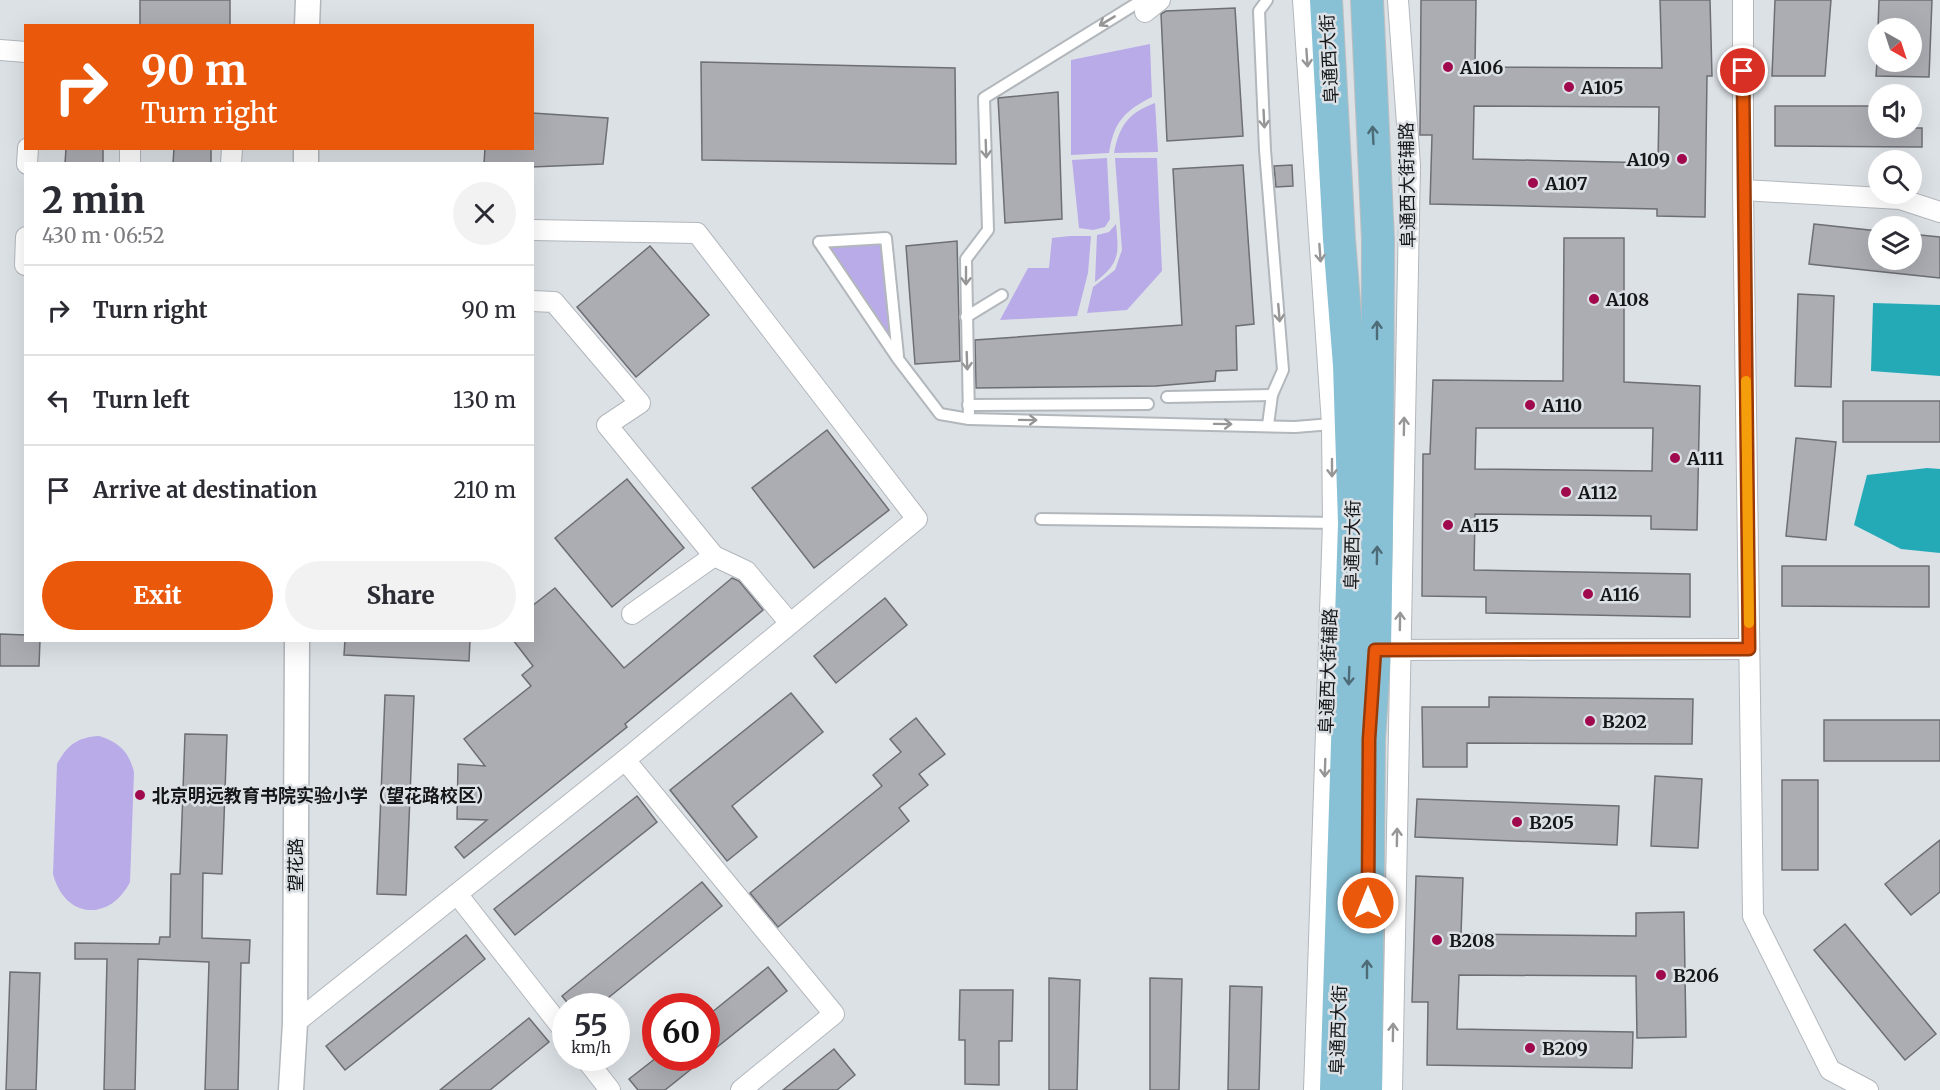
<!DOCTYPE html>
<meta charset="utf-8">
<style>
body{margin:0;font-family:Merriweather,"Noto Sans SC",serif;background:#f2f2f3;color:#2b2b33;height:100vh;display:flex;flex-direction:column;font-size:22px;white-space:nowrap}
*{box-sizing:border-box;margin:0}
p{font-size:20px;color:#7c7c81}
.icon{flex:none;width:33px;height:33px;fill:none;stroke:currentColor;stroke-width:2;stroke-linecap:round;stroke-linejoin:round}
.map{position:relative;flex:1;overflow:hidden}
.drawer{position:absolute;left:24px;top:162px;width:510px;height:480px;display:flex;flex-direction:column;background:#fff;border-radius:0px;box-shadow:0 6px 24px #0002}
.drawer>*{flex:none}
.guide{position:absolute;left:24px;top:24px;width:510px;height:126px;border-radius:0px;box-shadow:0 6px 24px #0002;background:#ea580c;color:#fff;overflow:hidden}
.needle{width:39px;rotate:141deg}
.buttons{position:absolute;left:1868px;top:18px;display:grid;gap:12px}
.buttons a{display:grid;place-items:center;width:54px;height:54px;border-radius:50%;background:#fff;box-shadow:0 6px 24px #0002;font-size:30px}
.speed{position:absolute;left:552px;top:993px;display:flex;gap:12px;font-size:30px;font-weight:700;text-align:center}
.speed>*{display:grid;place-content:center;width:78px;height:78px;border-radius:50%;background:#fff;box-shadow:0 6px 24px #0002;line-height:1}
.speed small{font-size:15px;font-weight:400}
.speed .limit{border:9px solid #d22;background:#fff;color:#111}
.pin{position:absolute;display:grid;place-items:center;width:51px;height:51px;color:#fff;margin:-26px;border:3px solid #fff;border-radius:50%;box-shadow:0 2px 6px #0007}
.me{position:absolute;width:66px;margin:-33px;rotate:0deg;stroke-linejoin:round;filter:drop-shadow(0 0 4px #0008)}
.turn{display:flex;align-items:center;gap:21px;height:126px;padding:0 18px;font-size:27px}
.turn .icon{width:78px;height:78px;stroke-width:2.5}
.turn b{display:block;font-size:42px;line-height:51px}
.round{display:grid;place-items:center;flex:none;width:63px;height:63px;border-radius:32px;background:#f2f2f3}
.head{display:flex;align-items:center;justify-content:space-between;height:102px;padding:0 18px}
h1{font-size:36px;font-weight:800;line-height:45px}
.action{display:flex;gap:12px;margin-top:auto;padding:12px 18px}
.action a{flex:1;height:69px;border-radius:36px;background:#ea580c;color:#fff;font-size:24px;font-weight:800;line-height:69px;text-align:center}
.action a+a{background:#f2f2f3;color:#2b2b33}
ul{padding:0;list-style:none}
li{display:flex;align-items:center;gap:18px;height:90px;padding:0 18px;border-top:2px solid #e1e1e2}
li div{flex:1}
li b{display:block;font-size:22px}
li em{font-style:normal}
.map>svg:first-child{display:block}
</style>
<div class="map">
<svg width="1940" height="1090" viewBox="0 0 1940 1090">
<rect width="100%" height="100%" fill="#dce1e6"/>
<!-- green -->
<g fill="#b9abe7">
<path d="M1150,44L1152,97C1124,111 1114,122 1109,153L1071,155V60Z"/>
<path d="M1155,103L1158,152L1114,153C1119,126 1128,113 1155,103Z"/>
<polygon points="1107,158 1110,219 1105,227 1093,230 1079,228 1072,160"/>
<polygon points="1115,158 1157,158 1162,271 1127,310 1087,313 1093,287 1115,270 1122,250"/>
<path d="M1116,224C1119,254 1120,263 1095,282L1097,235L1109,232Z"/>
<polygon points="1070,236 1091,236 1088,273 1077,316 1000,320 1028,268 1049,268 1052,238"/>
<polygon points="881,243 891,339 829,247"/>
<path d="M99,736C119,742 129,752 134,772L130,882C109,923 64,918 53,874L57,764C67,745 78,737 99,736Z"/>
</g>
<!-- water -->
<g fill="#24aab6">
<polygon points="1873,303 1940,305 1940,376 1871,371"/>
<polygon points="1927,468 1940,469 1940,553 1901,549 1854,525 1867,475"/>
</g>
<!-- building -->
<g fill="#abadb3" stroke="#6d6f75" stroke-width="1.5" fill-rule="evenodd">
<rect x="140" y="0" width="90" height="26"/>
<path d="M1421,0H1476L1475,67L1662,68L1660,0H1710L1712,76H1707L1705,217L1657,216V209L1430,204L1432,135H1420V131ZM1474,106L1659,107L1658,163L1473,159Z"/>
<polygon points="1775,0 1831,0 1825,76 1772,76"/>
<polygon points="1879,0 1932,0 1929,77 1876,76 1877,62 1911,62 1911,28 1878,28"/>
<polygon points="1235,8 1243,136 1167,141 1161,14 1166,11"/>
<polygon points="701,62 955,68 956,164 702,160"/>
<polygon points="1058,92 1062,219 1005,223 998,98"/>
<polygon points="1775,106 1878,106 1878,128 1922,128 1922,147 1775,146"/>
<polygon points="532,113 608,118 603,164 532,167 532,164 484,164 485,148 532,148"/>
<polygon points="66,148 103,148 103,164 65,164"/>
<polygon points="174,148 211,148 211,164 173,164"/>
<polygon points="1243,165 1254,324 1236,326 1237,370 1216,371 1215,381 1156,386 1159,386 976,388 975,340 1182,325 1173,169"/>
<polygon points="1292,165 1293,186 1276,187 1274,166"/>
<polygon points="1814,224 1878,231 1878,260 1911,260 1911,234 1940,237 1940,278 1809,264"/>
<path d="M1564,238H1624V382L1700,386L1697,530L1651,529V516L1475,514L1474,570L1690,574V617L1486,613V597L1422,596L1423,454H1430L1433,380L1563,381ZM1476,428H1653L1652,471L1475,469Z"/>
<polygon points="957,241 960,361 915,364 906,246"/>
<polygon points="650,246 709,315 636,377 577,307"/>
<polygon points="1798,294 1834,296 1831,387 1795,386"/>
<rect x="1843" y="401" width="97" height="41"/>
<polygon points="827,430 889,510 814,568 752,488"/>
<polygon points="1796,438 1836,442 1826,540 1786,536"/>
<polygon points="627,479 684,548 612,607 555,538"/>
<polygon points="1782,566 1929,566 1929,607 1782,606"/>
<polygon points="732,578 739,581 763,610 625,724 627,727 464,858 455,847 487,820 457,819 458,764 485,766 464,739 531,686 522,675 533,666 513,640 532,640 532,606 555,588 624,668"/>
<polygon points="885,598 907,625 836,683 814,656"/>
<polygon points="0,634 26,635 26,640 40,640 39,666 0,666"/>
<polygon points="345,640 470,640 469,661 344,655"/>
<polygon points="791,693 823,732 732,806 757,837 727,861 670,790"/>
<polygon points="385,695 414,696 406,895 377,894"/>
<polygon points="1489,697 1693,699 1692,744 1467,743 1467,767 1423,767 1422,707 1489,707"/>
<polygon points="916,718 945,754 919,774 928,785 899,808 909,821 778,927 750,893 882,786 873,775 901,752 890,739"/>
<rect x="1824" y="720" width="116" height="41"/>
<polygon points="185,734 227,735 222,874 203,873 202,938 250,940 249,963 241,963 238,1090 205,1090 209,962 138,959 135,1090 104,1090 107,959 75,959 75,943 159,944 160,937 170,937 171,874 180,874"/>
<polygon points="1655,776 1702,779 1698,848 1651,846"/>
<rect x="1782" y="780" width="36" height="90"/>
<polygon points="637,796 657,822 515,935 494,909"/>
<polygon points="1417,799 1619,806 1617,845 1415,837"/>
<polygon points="1940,840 1940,892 1911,915 1885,884"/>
<polygon points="1416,876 1463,878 1461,934 1636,936 1636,913 1684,912 1686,1037 1637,1038 1636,976 1459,975 1457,1029 1633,1032 1632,1068 1427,1065 1428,1002 1412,1002"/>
<polygon points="702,882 722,906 598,1006 570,1006 562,996"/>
<polygon points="1845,924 1936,1034 1905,1060 1814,950"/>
<polygon points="466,935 485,959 345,1070 326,1046"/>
<polygon points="768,967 787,991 706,1056 706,1017"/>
<polygon points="10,972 40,973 36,1090 6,1090"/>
<polygon points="1049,978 1080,980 1077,1090 1049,1090"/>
<polygon points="1150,978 1182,979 1179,1090 1150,1090"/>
<polygon points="1230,986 1262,987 1259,1090 1228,1090"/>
<polygon points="960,990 1013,990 1012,1041 999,1041 999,1085 965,1084 965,1040 959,1040"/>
<polygon points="529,1018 549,1042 490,1090 440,1090"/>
<polygon points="834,1049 855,1075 837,1090 783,1090"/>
<polygon points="656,1058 705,1058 665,1090 638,1090 629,1079"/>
</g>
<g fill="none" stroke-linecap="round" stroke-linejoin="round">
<!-- service casing -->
<g stroke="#b2b7bc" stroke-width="14">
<g id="service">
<polyline points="1267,0 1259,11 1265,150 1283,370 1272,395 1268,425"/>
<polyline points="819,242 898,359 940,414 969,419 1295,427 1332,424"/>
<polyline points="819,242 886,238 898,356"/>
<polyline points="966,317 1002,295"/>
<polyline points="1167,397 1272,395"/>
<polyline points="968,405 1148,404"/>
<polyline points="969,419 966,259 988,230 984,98 1139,2 1156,0"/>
<polyline points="1041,519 1338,523"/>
</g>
</g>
<!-- minor casing -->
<g stroke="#b2b7bc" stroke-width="22">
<g id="minor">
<polyline points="1303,0 1332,424 1333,523 1314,1090"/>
<polyline points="1743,0 1743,190 1753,916 1830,1070 1868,1090"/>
<polyline points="1145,12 1160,0"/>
<polyline points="0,50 26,52"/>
<polyline points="27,164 28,148"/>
<polyline points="130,164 130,148"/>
<polyline points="231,164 232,148"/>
<polyline points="1743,190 1900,199 1940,212"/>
<polyline points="25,265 26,237"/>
<polyline points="532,301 554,302 640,403 607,425 714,556 746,571 789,622"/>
<polyline points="632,614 714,556"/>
<polyline points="1389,650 1749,649"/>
<polyline points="625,760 834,1014 741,1090"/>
<polyline points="457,894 566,1033"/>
<polyline points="295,1023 625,760 917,519 697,233 532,230"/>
<polyline points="585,1058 610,1090"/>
<polyline points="1392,1090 1410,165 1398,0"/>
</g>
</g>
<!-- tertiary casing -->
<g stroke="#b2b7bc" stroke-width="27">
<g id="tertiary">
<polyline points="307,26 308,0"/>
<polyline points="306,164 306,148"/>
<polyline points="291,1090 295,1023 297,640"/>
</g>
</g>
<!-- primary casing -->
<g stroke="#bdbebe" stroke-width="34">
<g id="primary">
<polyline points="1326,0 1339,239 1349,365 1354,523 1336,1090"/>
<polyline points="1366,1090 1369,739 1375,650 1377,523 1378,239 1367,0"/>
</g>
</g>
<!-- service -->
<use href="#service" stroke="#fff" stroke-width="10"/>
<!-- minor -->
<use href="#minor" stroke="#fff" stroke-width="20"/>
<!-- tertiary -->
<use href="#tertiary" stroke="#fff" stroke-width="24"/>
<!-- primary -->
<use href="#primary" stroke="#88c1d6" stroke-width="32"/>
</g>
<!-- one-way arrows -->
<defs><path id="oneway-shaft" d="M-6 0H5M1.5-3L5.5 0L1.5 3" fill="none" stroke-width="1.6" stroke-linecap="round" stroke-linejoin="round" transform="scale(1.5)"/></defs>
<g stroke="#969697">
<use href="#oneway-shaft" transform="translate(1107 21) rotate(149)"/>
<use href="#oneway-shaft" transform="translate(1307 58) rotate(86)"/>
<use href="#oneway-shaft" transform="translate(1264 119) rotate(87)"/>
<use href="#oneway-shaft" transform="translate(986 149) rotate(88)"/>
<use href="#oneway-shaft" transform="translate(1320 253) rotate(86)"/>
<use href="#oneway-shaft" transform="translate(966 276) rotate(90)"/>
<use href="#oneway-shaft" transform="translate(1279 313) rotate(85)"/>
<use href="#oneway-shaft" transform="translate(967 361) rotate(88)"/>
<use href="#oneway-shaft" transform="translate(1028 420) rotate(1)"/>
<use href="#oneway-shaft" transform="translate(1223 424) rotate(1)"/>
<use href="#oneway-shaft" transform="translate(1404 426) rotate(-89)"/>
<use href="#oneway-shaft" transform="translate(1332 468) rotate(90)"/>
<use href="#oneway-shaft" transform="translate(1400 621) rotate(-89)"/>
<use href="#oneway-shaft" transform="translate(1325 768) rotate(92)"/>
<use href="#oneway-shaft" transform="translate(1397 837) rotate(-89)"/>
<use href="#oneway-shaft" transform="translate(1393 1032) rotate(-89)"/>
</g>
<g stroke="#4e6c77">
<use href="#oneway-shaft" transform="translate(1373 135) rotate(-93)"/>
<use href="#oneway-shaft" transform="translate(1377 330) rotate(-90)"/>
<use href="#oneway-shaft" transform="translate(1377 555) rotate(-89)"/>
<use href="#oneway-shaft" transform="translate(1349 676) rotate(92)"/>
<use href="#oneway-shaft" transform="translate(1367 969) rotate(-90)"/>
</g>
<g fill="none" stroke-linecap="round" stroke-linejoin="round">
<!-- route casing -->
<g stroke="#983908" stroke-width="15">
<polyline id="route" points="1368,903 1369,739 1375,650 1749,649 1743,71"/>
</g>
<!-- route -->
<use href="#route" stroke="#ea580c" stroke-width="10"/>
<!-- slow -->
<polyline stroke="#f59e0b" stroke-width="10" points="1746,381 1749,623"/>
</g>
<!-- markers -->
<g fill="#a0094e" stroke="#dce1e6" stroke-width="2">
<circle cx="1448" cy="67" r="6"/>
<circle cx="1569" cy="87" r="6"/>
<circle cx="1682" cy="159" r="6"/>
<circle cx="1533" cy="183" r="6"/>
<circle cx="1594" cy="299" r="6"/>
<circle cx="1530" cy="405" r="6"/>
<circle cx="1675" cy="458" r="6"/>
<circle cx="1566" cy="492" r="6"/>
<circle cx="1448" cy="525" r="6"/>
<circle cx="1588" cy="594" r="6"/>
<circle cx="1590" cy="721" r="6"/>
<circle cx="140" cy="795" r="6"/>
<circle cx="1517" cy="822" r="6"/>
<circle cx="1437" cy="940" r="6"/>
<circle cx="1661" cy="975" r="6"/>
<circle cx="1530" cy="1048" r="6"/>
</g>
<g text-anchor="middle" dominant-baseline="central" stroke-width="5" stroke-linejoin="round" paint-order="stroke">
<!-- street labels -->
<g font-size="18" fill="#151618" stroke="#dce1e6">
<text transform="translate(1329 59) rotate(-93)">阜通西大街</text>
<text transform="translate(1407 185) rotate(-91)">阜通西大街辅路</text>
<text transform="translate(1352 545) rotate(-89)">阜通西大街</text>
<text transform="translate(1328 671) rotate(-88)">阜通西大街辅路</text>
<text transform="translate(295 865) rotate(-90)">望花路</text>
<text transform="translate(1338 1030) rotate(-88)">阜通西大街</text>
</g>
<!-- poi labels -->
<g font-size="18" font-weight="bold" fill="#151618" stroke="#dce1e6" text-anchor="start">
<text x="1460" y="67">A106</text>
<text x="1581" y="87">A105</text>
<text x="1670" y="159" text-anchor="end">A109</text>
<text x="1545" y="183">A107</text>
<text x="1606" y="299">A108</text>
<text x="1542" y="405">A110</text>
<text x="1687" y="458">A111</text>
<text x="1578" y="492">A112</text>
<text x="1460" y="525">A115</text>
<text x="1600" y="594">A116</text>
<text x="1602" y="721">B202</text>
<text x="152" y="795">北京明远教育书院实验小学（望花路校区）</text>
<text x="1529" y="822">B205</text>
<text x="1449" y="940">B208</text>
<text x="1673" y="975">B206</text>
<text x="1542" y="1048">B209</text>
</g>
</g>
</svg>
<div class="buttons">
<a><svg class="needle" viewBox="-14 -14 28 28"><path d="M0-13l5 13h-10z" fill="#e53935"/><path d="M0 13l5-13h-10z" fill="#7c7c81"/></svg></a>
<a><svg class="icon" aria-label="sound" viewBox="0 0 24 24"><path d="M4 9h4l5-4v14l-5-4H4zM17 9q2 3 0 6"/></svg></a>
<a><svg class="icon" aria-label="search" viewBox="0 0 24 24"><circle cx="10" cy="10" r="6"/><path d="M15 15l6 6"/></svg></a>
<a><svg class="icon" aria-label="layers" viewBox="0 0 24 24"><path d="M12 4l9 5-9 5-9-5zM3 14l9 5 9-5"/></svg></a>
</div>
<div class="speed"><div>55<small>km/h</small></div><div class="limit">60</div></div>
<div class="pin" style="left:1743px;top:71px;background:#d93025"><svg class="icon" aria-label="arrive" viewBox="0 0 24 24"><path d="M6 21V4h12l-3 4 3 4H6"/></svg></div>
<svg class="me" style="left:1368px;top:903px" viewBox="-20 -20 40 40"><circle r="17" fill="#ea580c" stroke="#fff" stroke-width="3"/><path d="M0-11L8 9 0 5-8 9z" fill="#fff"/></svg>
<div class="guide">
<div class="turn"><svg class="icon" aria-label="right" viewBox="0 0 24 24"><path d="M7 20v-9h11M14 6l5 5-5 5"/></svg><div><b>90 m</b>Turn right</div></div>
</div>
<section class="drawer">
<div class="head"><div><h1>2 min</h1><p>430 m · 06:52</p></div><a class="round"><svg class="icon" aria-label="close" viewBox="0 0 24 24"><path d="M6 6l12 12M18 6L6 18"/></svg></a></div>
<ul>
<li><svg class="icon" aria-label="right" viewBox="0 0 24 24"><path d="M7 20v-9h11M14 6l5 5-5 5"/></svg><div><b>Turn right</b></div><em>90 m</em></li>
<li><svg class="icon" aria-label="left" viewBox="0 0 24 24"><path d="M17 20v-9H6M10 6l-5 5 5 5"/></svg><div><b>Turn left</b></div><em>130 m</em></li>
<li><svg class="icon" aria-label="arrive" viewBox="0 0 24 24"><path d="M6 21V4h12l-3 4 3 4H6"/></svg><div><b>Arrive at destination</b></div><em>210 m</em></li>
</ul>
<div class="action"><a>Exit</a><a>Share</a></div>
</section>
</div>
